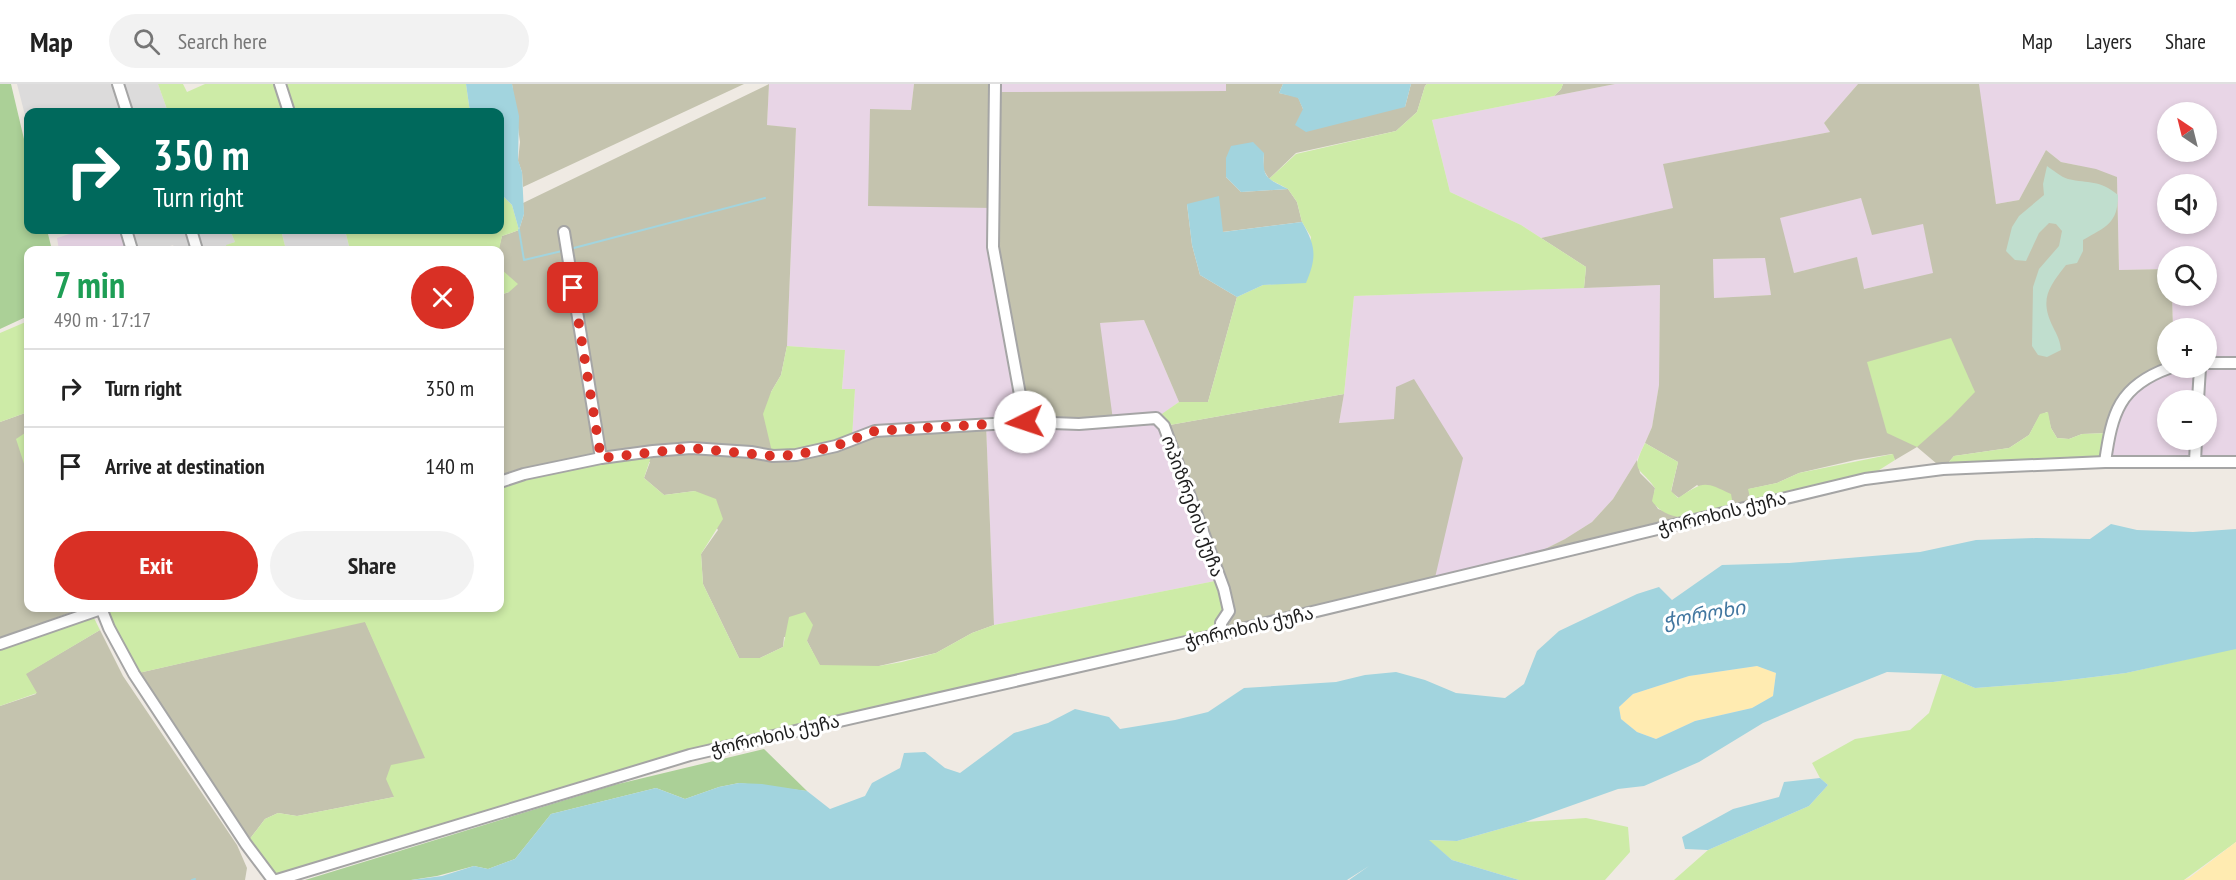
<!DOCTYPE html>
<meta charset="utf-8">
<style>
body{margin:0;font-family:"PT Sans Narrow","Noto Sans Georgian",sans-serif;background:#f2f2f2;color:#222;height:100vh;display:flex;flex-direction:column;font-size:22px;white-space:nowrap}
*{box-sizing:border-box;margin:0}
p{font-size:20px;color:#767676}
.icon{flex:none;width:33px;height:33px;fill:none;stroke:currentColor;stroke-width:2;stroke-linecap:round;stroke-linejoin:round}
.map{position:relative;flex:1;overflow:hidden}
.drawer{position:absolute;left:24px;top:162px;width:480px;height:366px;display:flex;flex-direction:column;background:#fff;border-radius:12px;box-shadow:0 3px 9px #0003}
.drawer>*{flex:none}
.hud{position:absolute;left:24px;top:24px;width:480px;height:126px;border-radius:12px;box-shadow:0 3px 9px #0003;background:#00695c;color:#fff;overflow:hidden}
.needle{width:39px;rotate:325deg}
.fabs{position:absolute;left:2157px;top:18px;display:grid;gap:12px}
.fabs a{display:grid;place-items:center;width:60px;height:60px;border-radius:50%;background:#fff;box-shadow:0 3px 9px #0003;font-size:30px}
.pin{position:absolute;display:grid;place-items:center;width:51px;height:51px;color:#fff;margin:-26px;border-radius:12px;box-shadow:0 3px 9px #0006}
.me{position:absolute;width:66px;margin:-33px;rotate:266deg;stroke-linejoin:round;filter:drop-shadow(0 0 4px #0008)}
.turn{display:flex;align-items:center;gap:21px;height:126px;padding:0 30px;font-size:27px}
.turn .icon{width:78px;height:78px;stroke-width:2.5}
.turn b{display:block;font-size:42px;line-height:51px}
.round{display:grid;place-items:center;flex:none;width:63px;height:63px;border-radius:32px;background:#f2f2f2}
.overview{display:flex;align-items:center;justify-content:space-between;height:102px;padding:0 30px}
h1{font-size:36px;font-weight:700;line-height:45px;color:#1e9e55}
.cta{display:flex;gap:12px;margin-top:auto;padding:12px 30px}
.cta a{flex:1;height:69px;border-radius:36px;background:#d93025;color:#fff;font-size:24px;font-weight:700;line-height:69px;text-align:center}
.cta a+a{background:#f2f2f2;color:#222}
ul{padding:0;list-style:none}
li{display:flex;align-items:center;gap:18px;height:78px;padding:0 30px;border-top:2px solid #e0e0e0}
li div{flex:1}
li b{display:block;font-size:22px}
li em{font-style:normal}
header{display:flex;align-items:center;gap:36px;box-sizing:border-box;height:84px;padding:0 30px;background:#fff;border-bottom:2px solid #e0e0e0}
header strong{font-size:28px}
nav{display:flex;gap:33px;margin-inline-start:auto;font-size:21px}
.search{width:420px;height:54px;background:#f2f2f2;display:flex;align-items:center;gap:15px;box-sizing:border-box;padding:0 21px;border-radius:33px;color:#767676;font-size:22px}
.map>svg:first-child{display:block}
</style>
<header>
<strong>Map</strong>
<div class="search"><svg class="icon" aria-label="search" viewBox="0 0 24 24"><circle cx="10" cy="10" r="6"/><path d="M15 15l6 6"/></svg>Search here</div>
<nav><a>Map</a><a>Layers</a><a>Share</a></nav>
</header>
<div class="map">
<svg width="2236" height="796" viewBox="0 0 2236 796">
<rect width="100%" height="100%" fill="#efeae3"/>
<!-- residential -->
<g fill="#dcdbdb">
<polygon points="17,0 116,0 126,28 28,28 28,43"/>
<polygon points="123,0 158,0 168,28 130,28"/>
<polygon points="126,146 230,146 235,158 227,161 228,166 175,166 173,161 159,166 132,166"/>
<polygon points="281,146 345,146 350,166 286,166"/>
</g>
<!-- industrial -->
<g fill="#e8d5e6" fill-rule="evenodd">
<polygon points="769,0 914,0 911,26 870,25 992,124 1100,239 1144,236 1179,318 1157,334 1220,496 994,541 986,341 852,354 855,306 842,306 845,266 787,262 796,45 767,41"/>
<polygon points="995,0 1226,0 1226,7 995,8"/>
<polygon points="1615,0 1858,0 1824,39 1830,48 1664,80 1674,124 1541,154 1521,141 1450,108 1432,36"/>
<path d="M1978,0H2236V378H2105L2126,310L2169,284H2206V244H2173L2172,212H2206V172H2168L2167,185L2119,186L2117,93L2076,81L2061,78L2046,66L2019,116L1996,120ZM2168,28H2206V68H2168ZM2168,100H2206V140H2168ZM2168,316H2206V356H2168Z"/>
<polygon points="1861,114 1923,139 1934,190 1863,205 1857,174 1794,189 1779,134"/>
<polygon points="82,146 126,146 132,166 59,166 57,154"/>
<polygon points="1766,174 1771,211 1714,214 1713,175"/>
<polygon points="1660,201 1659,301 1652,343 1637,376 1613,415 1592,438 1565,455 1517,479 1434,498 1396,303 1395,335 1339,339 1344,310 1354,212"/>
</g>
<!-- construction -->
<g fill="#c4c3ae" fill-rule="evenodd">
<polygon points="512,0 744,0 523,103 522,88 518,77 520,58"/>
<polygon points="769,0 767,41 796,44 787,262 781,291 771,308 852,354 986,340 994,541 972,549 936,569 879,582 820,582 807,557 784,553 783,563 760,574 739,574 703,500 701,470 718,446 695,407 664,411 644,394 650,378 500,395 500,211 509,208 501,185 499,163 502,152 519,146 524,130 523,119"/>
<polygon points="914,0 995,0 995,8 1226,7 1226,0 1283,0 1279,9 1298,13 1303,25 1405,23 1411,0 1427,0 1425,2 1417,28 1396,47 1296,69 1269,95 1263,85 1264,69 1226,74 1226,93 1241,108 1288,105 1297,118 1302,138 1222,148 1187,120 1192,161 1200,191 1237,213 1208,318 1179,318 1144,236 1100,239 1113,336 1025,338 992,124 868,122 870,25 911,26"/>
<polygon points="1563,0 1615,0 1554,12 1561,5"/>
<path d="M1858,0H1979L1996,120L2019,116L2046,66L2061,78L2096,85L2117,93L2119,186L2167,185L2168,212H2172L2173,244H2168V284L2137,298L2110,349L2082,350L2069,355L2057,354L2051,344L2047,328L2040,331L2029,351L2009,364L1954,372L1943,385L1917,363L1895,376L1892,370L1855,376L1799,389L1777,399L1749,405L1752,422L1734,427L1697,401L1679,414L1671,408L1678,378L1645,359L1652,343L1659,301L1660,201L1584,204L1586,183L1541,154L1673,124L1663,80L1830,48L1824,39ZM1861,114L1872,151L1923,140L1933,189L1864,205L1857,173L1794,189L1780,134ZM1765,174L1771,211L1714,214L1713,175Z"/>
<polygon points="1414,295 1463,374 1434,498 1221,550 1229,526 1164,342 1344,310 1339,339 1394,335 1396,303"/>
<polygon points="28,328 28,524 83,524 0,554 0,338"/>
<polygon points="1637,376 1640,389 1655,404 1653,417 1658,425 1684,434 1517,479 1565,455 1592,438 1613,415"/>
<polygon points="365,537 426,674 394,713 297,732 278,729 265,735 246,760 134,590"/>
<polygon points="100,546 123,592 237,761 247,784 245,796 0,796 0,622 36,610 25,590"/>
</g>
<!-- grass -->
<g fill="#cdeba7">
<polygon points="158,0 183,0 187,8 205,0 466,0 470,28 168,28"/>
<polygon points="1427,0 1563,0 1561,5 1554,12 1432,36 1450,108 1521,141 1586,183 1584,204 1354,212 1344,310 1164,342 1156,334 1179,318 1208,318 1237,213 1263,201 1306,198 1311,153 1302,138 1297,118 1288,105 1269,95 1296,70 1396,47 1417,28 1425,2"/>
<polygon points="500,109 512,121 519,146 502,152 499,166 350,166 345,146 500,146"/>
<polygon points="230,146 281,146 286,166 228,166 226,161 235,158"/>
<polygon points="500,171 501,185 518,200 509,208 500,211"/>
<polygon points="28,237 28,328 0,338 0,249"/>
<polygon points="1951,254 1975,308 1951,333 1917,363 1887,349 1867,278"/>
<polygon points="787,262 845,266 842,305 855,305 852,354 773,372 763,330 771,308 781,291"/>
<polygon points="2048,328 2051,344 2057,354 2069,355 2082,350 2110,349 2105,378 1943,385 1954,372 2009,364 2029,351 2040,330"/>
<polygon points="28,347 28,392 16,355"/>
<path d="M1645,359L1678,378L1671,407L1678,414C1703,398 1703,396 1731,410L1734,427C1707,431 1671,444 1652,417L1655,404C1639,381 1630,390 1645,359Z"/>
<polygon points="653,367 644,394 664,411 695,407 716,415 723,435 701,470 703,500 739,574 760,574 783,563 789,533 805,528 813,541 807,557 820,581 879,582 902,578 936,569 972,549 994,541 1220,496 1229,527 1221,550 771,651 277,796 246,760 265,735 278,729 297,732 394,713 386,695 391,681 425,674 365,538 134,590 104,524 500,524 500,398"/>
<polygon points="1893,370 1895,376 1865,395 1752,422 1748,405 1777,399 1799,389"/>
<polygon points="93,532 100,546 26,590 37,609 0,622 0,566"/>
<polygon points="2232,565 2236,565 2236,758 2184,796 1674,796 1708,766 1809,722 1828,701 1820,694 1812,679 1855,655 1910,646 1929,629 1942,590 1975,604 2053,598 2126,589"/>
<polygon points="1586,734 1628,743 1630,768 1605,796 1519,796 1452,776 1428,756 1457,757 1525,738"/>
</g>
<!-- forest -->
<g fill="#abd097">
<polygon points="0,0 11,0 28,72 28,146 47,146 52,166 28,166 28,232 0,245"/>
<polygon points="764,665 807,707 739,699 719,703 685,715 656,704 551,730 515,775 488,785 474,782 437,792 411,796 305,796 614,701"/>
</g>
<!-- wetland -->
<path fill="#c0dece" d="M2047,82C2053,86 2061,93 2068,95C2089,100 2099,95 2118,111C2118,140 2105,143 2083,156V167L2077,179L2066,181C2049,203 2039,215 2053,243C2057,251 2060,256 2061,266L2047,273L2038,271L2032,262L2033,203L2039,185L2059,162L2062,147L2056,140L2049,139L2039,149L2026,177L2015,176L2006,167L2012,143L2019,132L2044,111L2043,100Z"/>
<!-- sand -->
<g fill="#ffebb1">
<polygon points="1757,582 1776,589 1773,612 1752,624 1695,637 1656,655 1637,648 1621,635 1619,623 1633,610 1689,592"/>
<polygon points="2236,758 2236,796 2184,796 2189,794"/>
</g>
<!-- water -->
<g fill="#a2d4de" fill-rule="evenodd">
<polygon points="466,0 512,0 519,32 518,76 522,88 524,130 519,146 512,121 500,109 500,28 470,28"/>
<polygon points="1283,0 1411,0 1405,23 1306,48 1295,41 1303,25 1298,14 1279,9"/>
<path d="M1253,58L1264,69C1262,95 1267,94 1288,105L1241,108L1226,93V74L1231,62Z"/>
<path d="M1219,112L1223,148L1302,138C1316,162 1317,173 1306,199L1263,201L1237,213L1200,191L1192,161L1187,120Z"/>
<path d="M2111,440L2137,446L2193,448L2236,445V565L2126,589L2053,598L1975,604L1942,590L1887,588L1817,616L1763,639L1699,678L1644,702L1618,705L1525,738L1457,757L1429,756L1452,776L1519,796H1349L1369,782L1347,796H411L442,792L474,782L488,785L515,775L551,730L656,704L685,715L719,703L739,699L762,700L807,707L830,725L865,712L872,699L900,684L904,669L925,668L945,684L960,689L1014,649L1048,639L1075,625L1109,633L1120,645L1175,636L1208,628L1244,604L1336,598L1365,591L1396,588L1425,596L1456,609L1505,614L1524,600L1537,567L1559,547L1637,510L1659,503L1672,516L1722,481L1789,479L1920,468L1976,456L2036,454L2090,455ZM1757,582L1776,589L1773,612L1752,624L1695,637L1656,655L1637,648L1621,635L1619,623L1633,610L1689,592Z"/>
<polygon points="1820,694 1828,701 1809,722 1708,766 1685,765 1682,753 1733,725 1779,713 1784,698"/>
</g>
<g fill="none" stroke-linecap="round" stroke-linejoin="round">
<!-- stream -->
<g stroke="#a2d4de" stroke-width="2">
<polyline points="519,146 524,176 562,167"/>
<polyline points="570,165 765,114"/>
<polyline points="192,796 195,795"/>
</g>
<!-- minor casing -->
<g stroke="#a5a5a5" stroke-width="14">
<g id="minor">
<polyline points="118,0 127,28"/>
<polyline points="280,0 289,28"/>
<polyline points="995,0 993,163 1025,338 1079,340 1156,334 1164,342 1224,505 1229,527 1221,539 1221,550"/>
<polyline points="126,146 132,166"/>
<polyline points="191,146 197,166"/>
<polyline points="564,148 601,374"/>
<polyline points="2206,279 2236,279"/>
<polyline points="2198,316 2200,284"/>
<path d="M2105,378C2112,329 2119,302 2169,284"/>
<polyline points="2195,378 2196,356"/>
<polyline points="500,398 524,390 601,374 653,367 691,364 751,368 773,372 796,371 836,362 875,347 1025,338"/>
<polyline points="101,524 109,544 134,590 246,760 273,796"/>
<polyline points="0,560 104,524"/>
<polyline points="277,796 690,671 1221,550 1865,395 1943,385 2105,378 2236,378"/>
</g>
</g>
<!-- minor -->
<use href="#minor" stroke="#fff" stroke-width="10"/>
</g>
<g fill="none" stroke-linecap="round" stroke-linejoin="round">
<!-- route -->
<polyline stroke="#d93025" stroke-width="10" stroke-dasharray="0 18" points="573,204 601,374 691,364 773,372 796,371 836,362 875,347 1025,338"/>
</g>
<g text-anchor="middle" dominant-baseline="central" stroke-width="6" stroke-linejoin="round" paint-order="stroke">
<!-- street labels -->
<g font-size="18" fill="#1e1e1e" stroke="#fff">
<text transform="translate(1193 422) rotate(70)">ოპიზრების ქუჩა</text>
<text transform="translate(1722 429) rotate(-14)">ჭოროხის ქუჩა</text>
<text transform="translate(1249 543) rotate(-13)">ჭოროხის ქუჩა</text>
<text transform="translate(775 651) rotate(-13)">ჭოროხის ქუჩა</text>
</g>
<!-- water labels -->
<g font-size="20" font-style="italic" fill="#4277a0" stroke="#fff">
<text transform="translate(1704 530) rotate(-10)">ჭოროხი</text>
</g>
</g>
</svg>
<div class="fabs">
<a><svg class="needle" viewBox="-14 -14 28 28"><path d="M0-13l5 13h-10z" fill="#e53935"/><path d="M0 13l5-13h-10z" fill="#767676"/></svg></a>
<a><svg class="icon" aria-label="sound" viewBox="0 0 24 24"><path d="M4 9h4l5-4v14l-5-4H4zM17 9q2 3 0 6"/></svg></a>
<a><svg class="icon" aria-label="search" viewBox="0 0 24 24"><circle cx="10" cy="10" r="6"/><path d="M15 15l6 6"/></svg></a>
<a>+</a>
<a>−</a>
</div>
<div class="pin" style="left:573px;top:204px;background:#d93025"><svg class="icon" aria-label="arrive" viewBox="0 0 24 24"><path d="M6 21V4h12l-3 4 3 4H6"/></svg></div>
<svg class="me" style="left:1025px;top:338px" viewBox="-20 -20 40 40"><circle r="19" fill="#fff"/><path d="M0-13L10 11 0 6-10 11z" fill="#d93025"/></svg>
<div class="hud">
<div class="turn"><svg class="icon" aria-label="right" viewBox="0 0 24 24"><path d="M7 20v-9h11M14 6l5 5-5 5"/></svg><div><b>350 m</b>Turn right</div></div>
</div>
<section class="drawer">
<div class="overview"><div><h1>7 min</h1><p>490 m · 17:17</p></div><a class="round" style="background:#d93025;color:#fff"><svg class="icon" aria-label="close" viewBox="0 0 24 24"><path d="M6 6l12 12M18 6L6 18"/></svg></a></div>
<ul>
<li><svg class="icon" aria-label="right" viewBox="0 0 24 24"><path d="M7 20v-9h11M14 6l5 5-5 5"/></svg><div><b>Turn right</b></div><em>350 m</em></li>
<li><svg class="icon" aria-label="arrive" viewBox="0 0 24 24"><path d="M6 21V4h12l-3 4 3 4H6"/></svg><div><b>Arrive at destination</b></div><em>140 m</em></li>
</ul>
<div class="cta"><a>Exit</a><a>Share</a></div>
</section>
</div>
